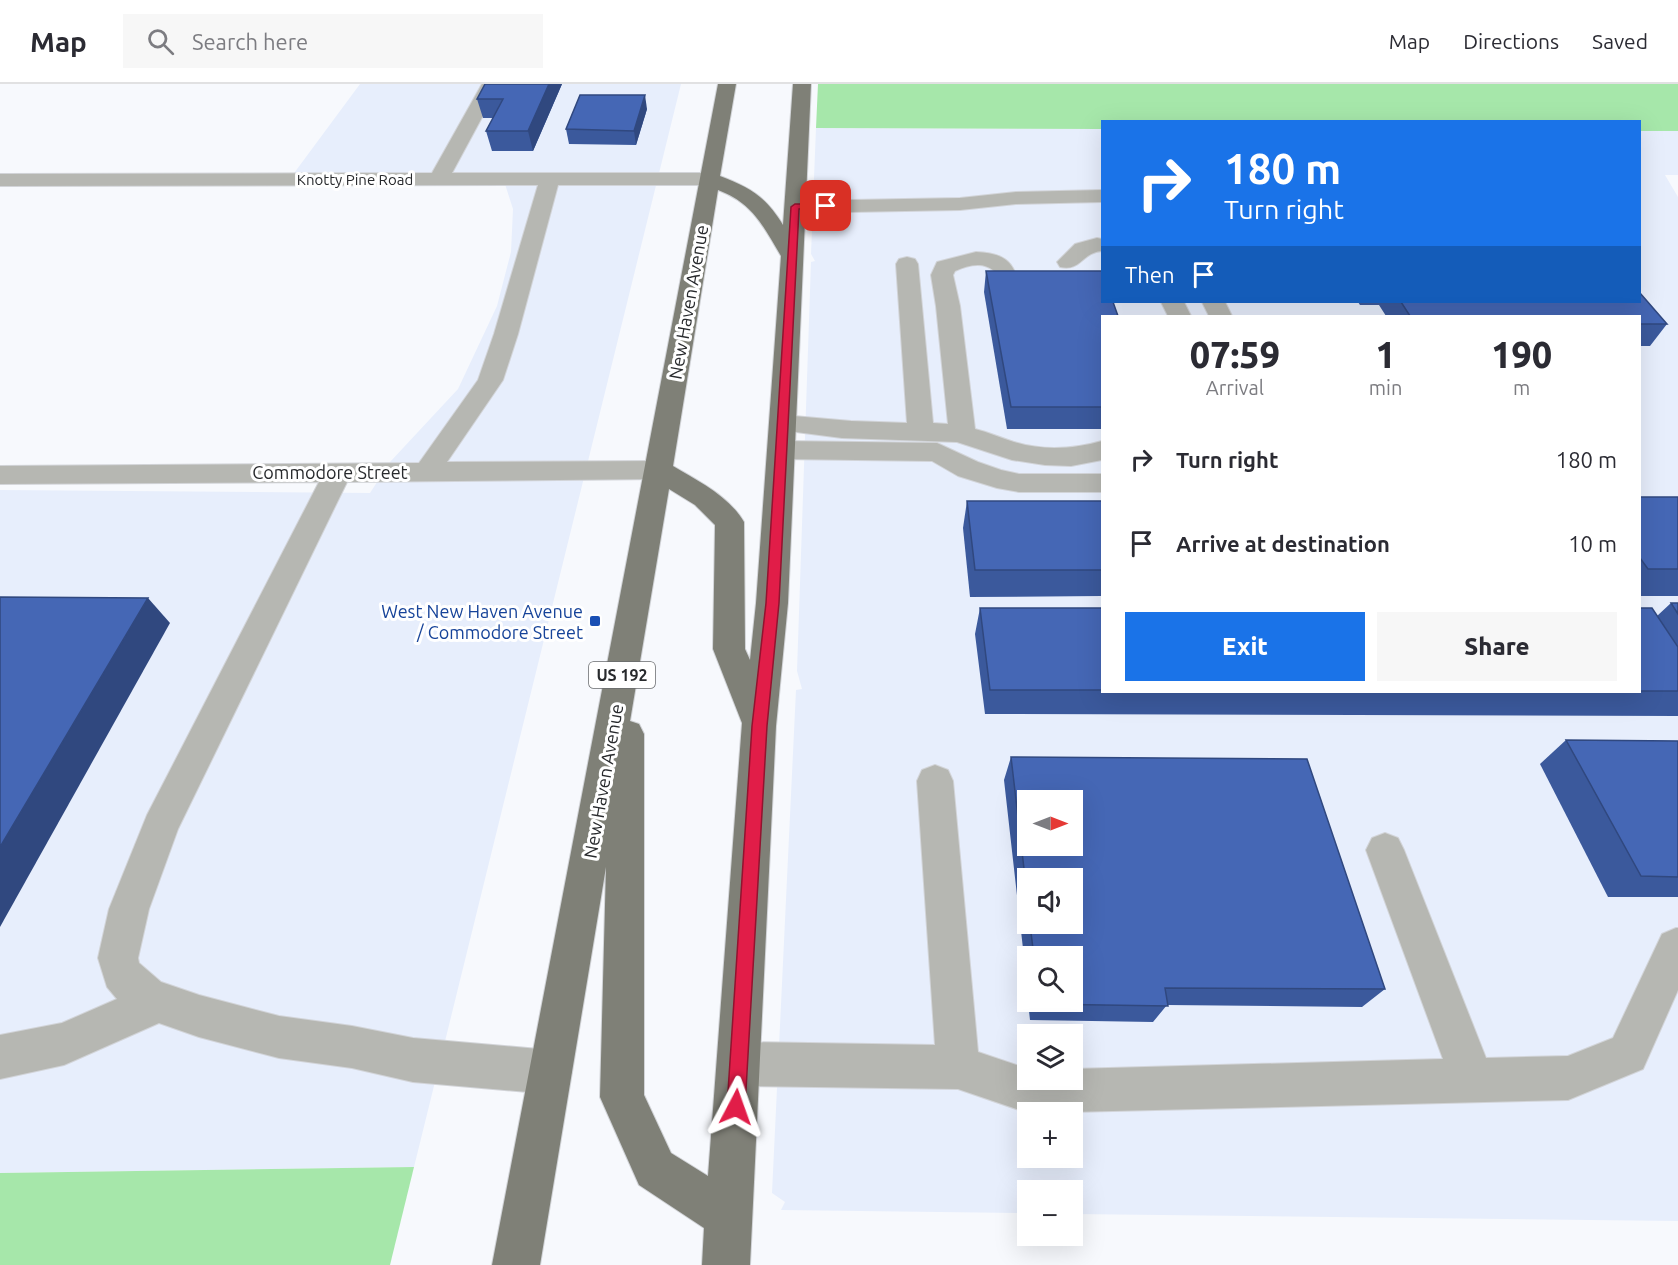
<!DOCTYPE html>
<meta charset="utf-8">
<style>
body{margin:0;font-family:Ubuntu,sans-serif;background:#f7f7f7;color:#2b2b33;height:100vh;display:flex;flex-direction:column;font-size:22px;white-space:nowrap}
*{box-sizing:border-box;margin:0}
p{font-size:20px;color:#7c7c81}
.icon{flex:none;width:33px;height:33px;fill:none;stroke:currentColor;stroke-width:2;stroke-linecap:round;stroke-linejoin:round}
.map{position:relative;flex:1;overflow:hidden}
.panel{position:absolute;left:1101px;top:231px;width:540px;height:378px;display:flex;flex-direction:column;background:#fff;border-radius:0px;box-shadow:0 6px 24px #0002}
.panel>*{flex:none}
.hud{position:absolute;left:1101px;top:36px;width:540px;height:183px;border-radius:0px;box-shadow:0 6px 24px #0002;background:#1a73e8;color:#fff;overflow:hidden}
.needle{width:39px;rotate:90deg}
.fabs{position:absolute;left:1017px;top:706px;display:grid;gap:12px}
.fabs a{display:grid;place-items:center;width:66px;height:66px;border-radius:0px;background:#fff;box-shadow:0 6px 24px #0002;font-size:30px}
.pin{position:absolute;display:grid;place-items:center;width:51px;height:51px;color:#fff;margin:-26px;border-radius:12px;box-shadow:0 3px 9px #0006}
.me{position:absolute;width:66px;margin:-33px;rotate:4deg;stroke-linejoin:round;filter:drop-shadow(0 0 4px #0008)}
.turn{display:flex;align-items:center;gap:21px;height:126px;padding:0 24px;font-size:27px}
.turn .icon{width:78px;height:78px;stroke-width:2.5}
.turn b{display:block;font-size:42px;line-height:51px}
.then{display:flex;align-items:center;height:57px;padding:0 24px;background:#0003;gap:12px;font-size:22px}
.eta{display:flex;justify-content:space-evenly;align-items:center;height:102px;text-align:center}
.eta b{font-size:36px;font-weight:800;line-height:42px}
.cta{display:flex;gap:12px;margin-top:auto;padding:12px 24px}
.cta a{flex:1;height:69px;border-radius:0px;background:#1a73e8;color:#fff;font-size:24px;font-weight:800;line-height:69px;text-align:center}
.cta a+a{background:#f7f7f7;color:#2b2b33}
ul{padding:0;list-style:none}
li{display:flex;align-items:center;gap:18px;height:84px;padding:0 24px}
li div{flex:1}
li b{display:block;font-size:22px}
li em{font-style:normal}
header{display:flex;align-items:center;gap:36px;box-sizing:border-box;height:84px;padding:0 30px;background:#fff;border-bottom:2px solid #e1e1e2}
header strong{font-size:28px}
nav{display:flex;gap:33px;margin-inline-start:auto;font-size:21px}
.search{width:420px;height:54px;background:#f7f7f7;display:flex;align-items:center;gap:15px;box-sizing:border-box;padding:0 21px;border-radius:0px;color:#7c7c81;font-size:22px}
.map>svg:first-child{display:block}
</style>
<header>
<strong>Map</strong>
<div class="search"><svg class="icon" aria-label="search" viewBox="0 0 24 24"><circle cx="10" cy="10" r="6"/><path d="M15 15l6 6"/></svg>Search here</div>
<nav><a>Map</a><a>Directions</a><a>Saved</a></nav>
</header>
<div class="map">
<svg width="1678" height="1181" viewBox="0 0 1678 1181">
<rect width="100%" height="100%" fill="#f7f9fd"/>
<!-- built -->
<g fill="#e7eefc" fill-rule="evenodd">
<polygon points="360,0 681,0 414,1083 0,1089 0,406 370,409 390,378 458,305 497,222 511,168 513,125 505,100 286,100"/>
<path d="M816,44L1102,45V218H1640V47H1678V91H1665L1678,113V1137L1073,1130L1072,1107H1028L1027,1129L781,1126L785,1118L772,1109L796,606L802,605L797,587L811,178L815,177L811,170ZM1102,232H1640V608H1102ZM1028,717H1072V762H1028ZM1028,795H1072V840H1028ZM1028,873H1072V918H1028ZM1028,951H1072V996H1028ZM1028,1029H1072V1074H1028Z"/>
</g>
<!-- green -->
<g fill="#a6e7aa">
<polygon points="818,0 1678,0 1678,47 1640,47 1640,38 1102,38 1102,45 816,44"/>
<polygon points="414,1083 390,1181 0,1181 0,1089"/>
</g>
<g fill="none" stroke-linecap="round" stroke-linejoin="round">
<!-- minor casing -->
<g stroke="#d2d4d8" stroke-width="2">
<g id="minor">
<polygon points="482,0 500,0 452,89 709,89 716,91 719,95 716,99 709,101 558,101 518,250 503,296 447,378 659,377 669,379 673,386 669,393 659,395 347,398 178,745 149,825 138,874 139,879 161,898 199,911 279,932 352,942 413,954 550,966 565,973 572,988 565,1003 550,1010 413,998 352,984 279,974 199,953 159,939 64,981 0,995 0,951 62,939 117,915 107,903 98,874 109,825 147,731 319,398 0,400 0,382 419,379 478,296 494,250 538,101 0,102 0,90 432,89"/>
<polygon points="1102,106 1102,118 1016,120 960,126 795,129 788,127 785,123 788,119 795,117 960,114 1016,108"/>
<path d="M1097,154L1102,155V167C1082,168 1081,188 1060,183L1057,178L1075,160Z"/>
<path d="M976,168C1006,169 1016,179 1020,208L1017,213L1009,215L1001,213L998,208L994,187C983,177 968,181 955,187L953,191L960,222L975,345C988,348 1001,354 1014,358C1043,367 1074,365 1102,357V376L1071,382L1045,381L1012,376L957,358L842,354L773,345L769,339L773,333L782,331L851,337L907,339L896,180L899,175L907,173L915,175L918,180L933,339L948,340L936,222L931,191L937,178Z"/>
<polygon points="1161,218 1184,218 1191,232 1168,232"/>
<polygon points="1202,218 1225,218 1232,232 1209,232"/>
<polygon points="781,357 937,359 978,378 1001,386 1019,390 1102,390 1102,408 1019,408 997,404 958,392 932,377 781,375 771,372 767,366 771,360"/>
<polygon points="935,681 948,686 953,697 978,968 1028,985 1028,996 1072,996 1072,985 1443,975 1366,766 1372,754 1385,749 1398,754 1404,766 1486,974 1568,972 1613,954 1662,850 1676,844 1678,844 1678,906 1643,985 1568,1016 1028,1029 958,1005 739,1002 724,995 717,980 724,965 739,958 935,961 917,697 922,686"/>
</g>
</g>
<!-- major casing -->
<g stroke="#d2d4d8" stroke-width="2">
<path id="major" d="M718,0H736L720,92C751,104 766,113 783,141L793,0H811L788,519L776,642L750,1181H702L704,1144L639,1101L600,1013L606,783L540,1181H492ZM718,106C753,119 763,142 781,172L756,519L750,576L745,565L744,438C729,412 698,397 673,382ZM669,405L695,421L715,441L713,565L742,639L708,1092L671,1069L644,1011V650L639,640L630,637Z"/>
</g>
<!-- minor -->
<use href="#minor" fill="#b6b7b2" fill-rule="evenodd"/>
<!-- major -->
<use href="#major" fill="#7f8077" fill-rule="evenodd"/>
</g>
<!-- wall -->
<g fill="#3b599c" fill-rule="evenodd">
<polygon points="562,0 533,67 492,67 486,47 493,34 483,34 477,15"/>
<polygon points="647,25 636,61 569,60 566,45"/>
<polygon points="986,187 1102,232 1102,345 1007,345 984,208"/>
<polygon points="1358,218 1640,218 1667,240 1650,262 1640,262 1640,232 1386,232 1379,221 1360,221"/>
<rect x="1640" y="413" width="38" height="99"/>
<polygon points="967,417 1102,417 1102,512 970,513 963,444"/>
<polygon points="1671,519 1678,519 1678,632 985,630 975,550 980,524 1102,524 1102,608 1640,608 1640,524 1657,532"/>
<polygon points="1566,656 1678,657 1678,813 1608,813 1540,680"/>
<path d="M1011,673L1385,905L1362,923L1167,921L1153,938L1030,936L1028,918H1072V873H1028V909L1004,696ZM1028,795L1072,840H1028Z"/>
</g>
<!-- shaded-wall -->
<g fill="#30487f">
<polygon points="549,0 562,0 533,67 528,47"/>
<polygon points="645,11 647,25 636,61 634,47"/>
<polygon points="148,514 170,539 0,843 0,763"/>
</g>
<!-- building -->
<g fill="#4567b5" stroke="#30487f" stroke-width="1.5" fill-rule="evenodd">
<polygon points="485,0 549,0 528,47 486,47 503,15 477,15"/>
<polygon points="580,11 645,11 634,47 566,45"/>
<polygon points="986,187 1102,187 1102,218 1113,218 1118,232 1102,232 1102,323 1011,323"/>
<polygon points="1640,209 1667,240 1640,240 1640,232 1410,232 1401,218 1640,218"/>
<polygon points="1640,413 1678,413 1678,485 1648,485 1640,474"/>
<polygon points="967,417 1102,417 1102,486 975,486"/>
<polygon points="0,513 148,514 0,763"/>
<polygon points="1671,519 1678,519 1678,530"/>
<polygon points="980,524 1102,524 1102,606 990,606"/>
<polygon points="1640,524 1652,524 1678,563 1678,607 1640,607"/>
<polygon points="1566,656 1678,657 1678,793 1641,792"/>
<path d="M1011,673L1307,675L1385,905L1165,904L1168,922L1039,920V918H1072V873H1034L1030,840H1072V795H1028V819ZM1028,717H1072V762H1028Z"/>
</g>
<!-- route -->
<polygon fill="#e11d48" stroke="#92132f" stroke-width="1.5" points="826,120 829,120 829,124 799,125 779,519 767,642 745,1023 743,1030 736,1032 730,1030 727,1023 752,642 766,519 791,123 795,120"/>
<!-- markers -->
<rect fill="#1a4fb4" stroke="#fff" stroke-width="2" x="589" y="531" width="12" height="12" rx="3"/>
<g text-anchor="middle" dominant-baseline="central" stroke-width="6" stroke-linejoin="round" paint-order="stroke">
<!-- far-street labels -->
<g font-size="15" fill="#282a2d" stroke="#fff">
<text x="355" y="95">Knotty Pine Road</text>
</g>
<!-- shield labels -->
<rect fill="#fff" stroke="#686a6c" stroke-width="1.5" x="589" y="578" width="66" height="26" rx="4.5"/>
<g font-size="16" font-weight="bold" fill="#282a2d">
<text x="622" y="591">US 192</text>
</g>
<!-- street labels -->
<g font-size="18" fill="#282a2d" stroke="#fff">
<text transform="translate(688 218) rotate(-80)">New Haven Avenue</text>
<text x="330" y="388">Commodore Street</text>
<text transform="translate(603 697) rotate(-80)">New Haven Avenue</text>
</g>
<!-- transit labels -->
<g font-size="18" fill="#164399" stroke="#fff" text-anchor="end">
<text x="583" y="527">West New Haven Avenue<tspan x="583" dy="21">/ Commodore Street</tspan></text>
</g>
</g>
</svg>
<div class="fabs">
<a><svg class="needle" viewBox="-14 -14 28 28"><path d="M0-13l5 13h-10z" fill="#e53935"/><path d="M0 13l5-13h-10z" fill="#7c7c81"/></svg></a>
<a><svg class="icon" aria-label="sound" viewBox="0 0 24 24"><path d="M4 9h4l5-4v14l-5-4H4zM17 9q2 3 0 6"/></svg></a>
<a><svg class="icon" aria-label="search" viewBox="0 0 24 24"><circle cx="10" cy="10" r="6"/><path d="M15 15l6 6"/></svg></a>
<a><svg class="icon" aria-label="layers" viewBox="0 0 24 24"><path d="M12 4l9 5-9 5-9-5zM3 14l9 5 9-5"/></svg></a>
<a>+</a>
<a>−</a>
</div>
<div class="pin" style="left:826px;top:122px;background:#d93025"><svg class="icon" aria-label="arrive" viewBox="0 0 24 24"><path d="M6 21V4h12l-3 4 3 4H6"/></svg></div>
<svg class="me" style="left:736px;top:1023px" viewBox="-20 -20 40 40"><path d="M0-17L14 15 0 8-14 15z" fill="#e11d48" stroke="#fff" stroke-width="4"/></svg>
<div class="hud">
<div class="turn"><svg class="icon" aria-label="right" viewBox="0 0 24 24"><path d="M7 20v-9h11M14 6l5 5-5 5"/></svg><div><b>180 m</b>Turn right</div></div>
<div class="then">Then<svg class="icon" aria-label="arrive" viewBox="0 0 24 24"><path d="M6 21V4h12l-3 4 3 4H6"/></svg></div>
</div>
<section class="panel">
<div class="eta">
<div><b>07:59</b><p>Arrival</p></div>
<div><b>1</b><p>min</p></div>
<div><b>190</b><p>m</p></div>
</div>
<ul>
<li><svg class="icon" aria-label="right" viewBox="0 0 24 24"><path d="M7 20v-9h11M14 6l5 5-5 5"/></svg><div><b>Turn right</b></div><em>180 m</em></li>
<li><svg class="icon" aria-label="arrive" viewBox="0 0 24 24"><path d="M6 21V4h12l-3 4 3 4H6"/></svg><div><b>Arrive at destination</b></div><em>10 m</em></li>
</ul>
<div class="cta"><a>Exit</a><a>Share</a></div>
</section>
</div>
